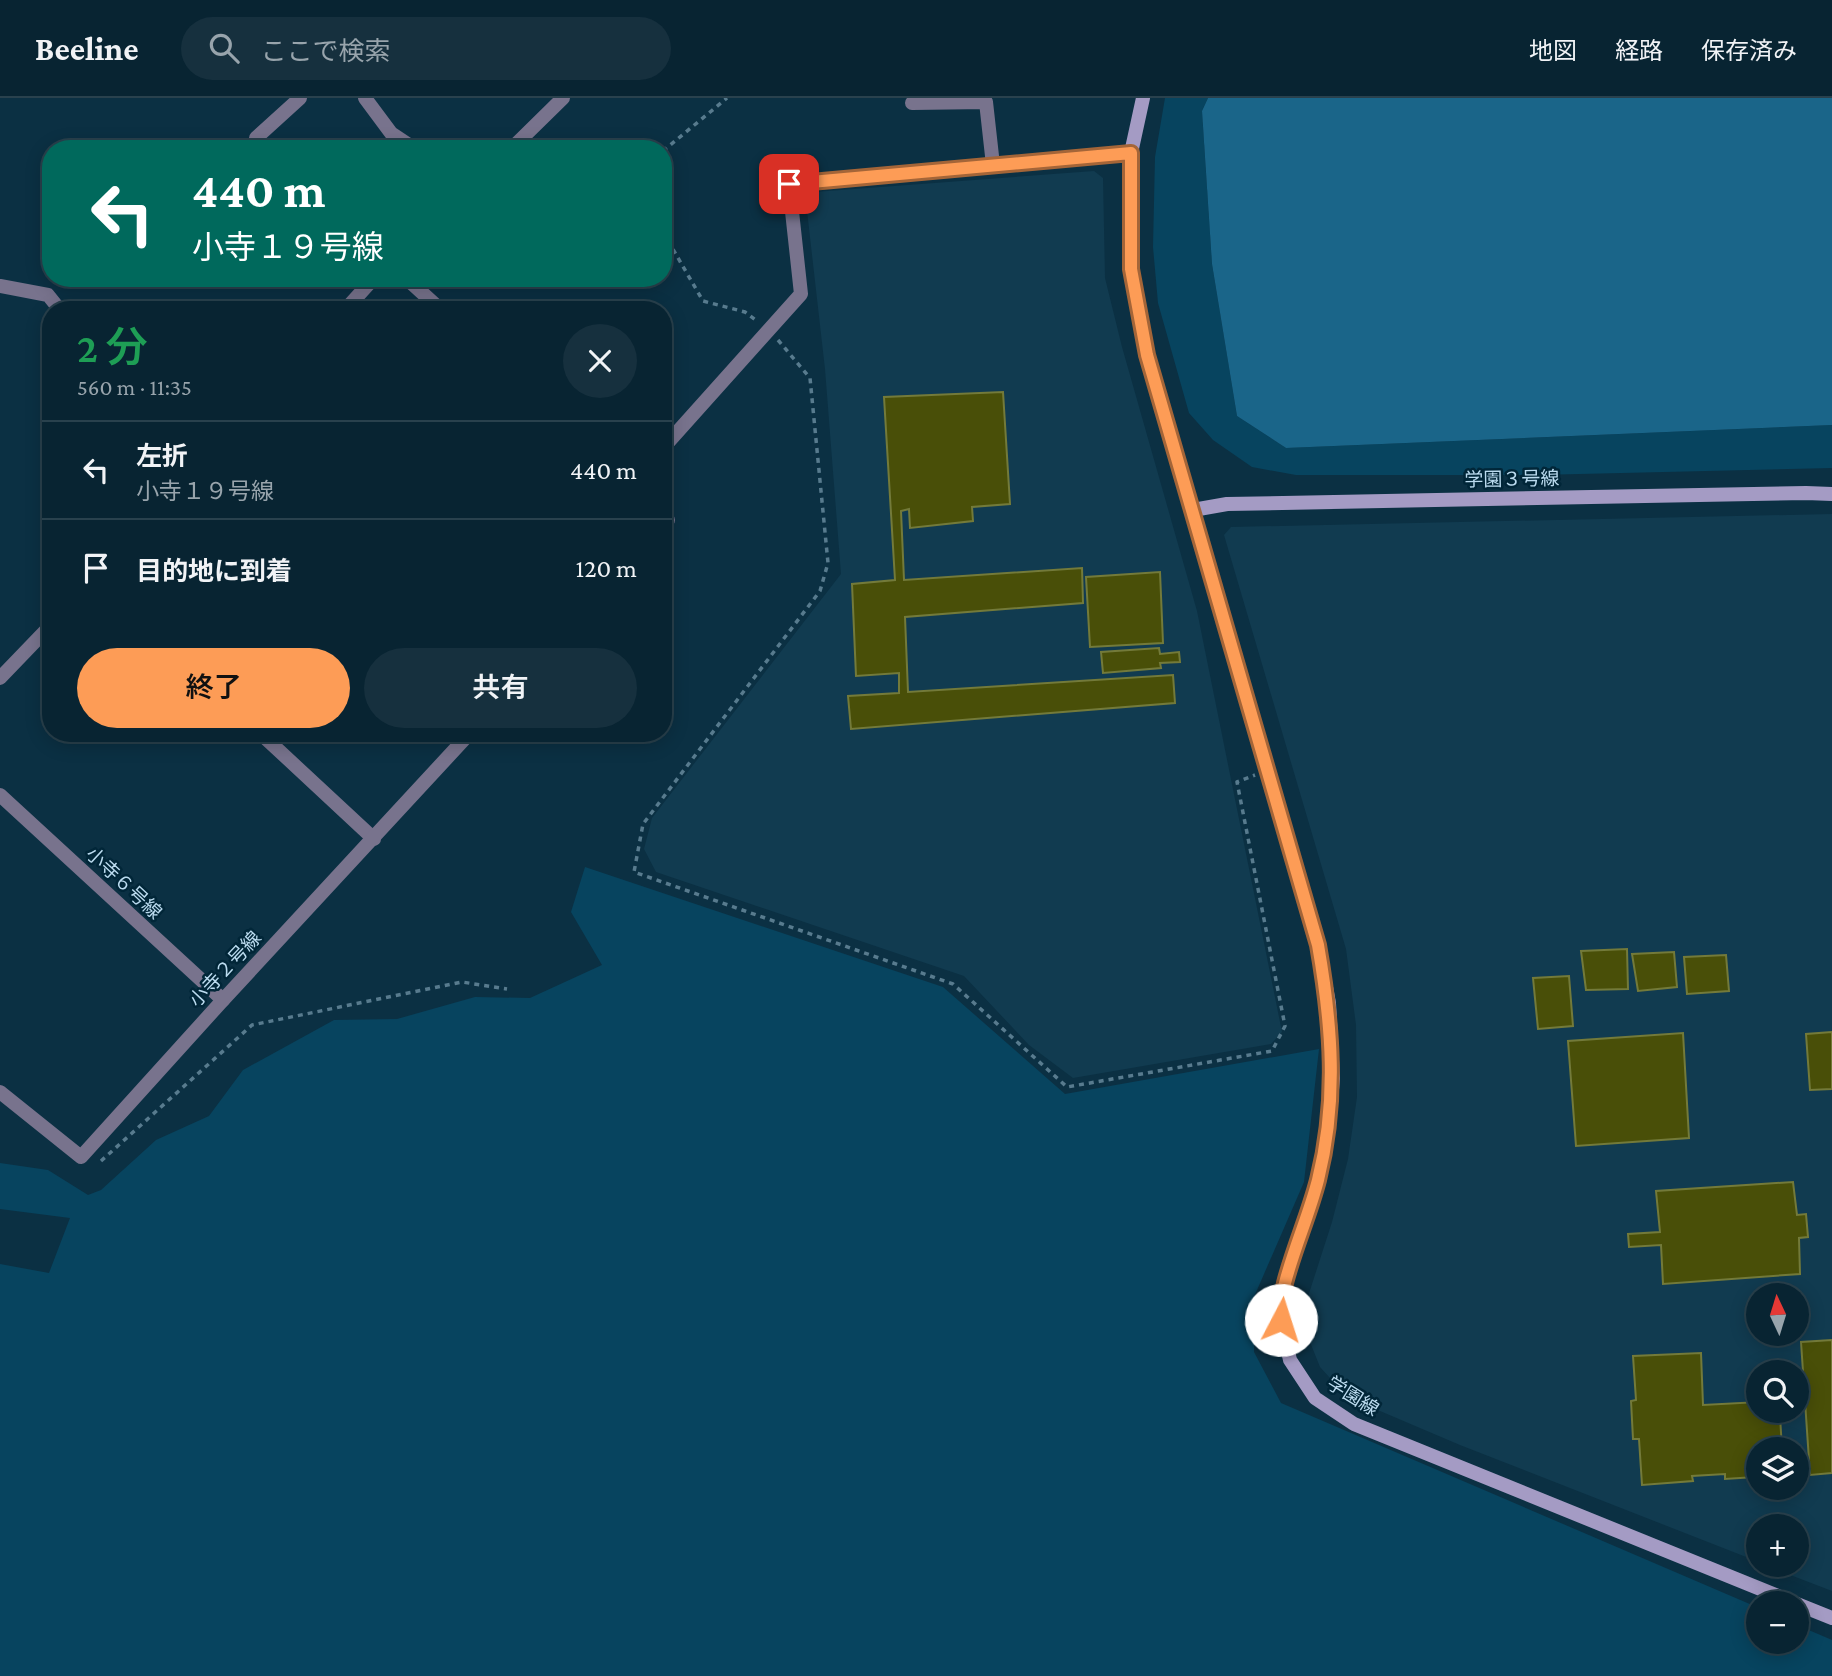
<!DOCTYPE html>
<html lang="ja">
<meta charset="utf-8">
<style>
body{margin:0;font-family:"Crimson Pro","Noto Sans JP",serif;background:#16303e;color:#f1f3f6;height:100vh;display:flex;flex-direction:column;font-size:26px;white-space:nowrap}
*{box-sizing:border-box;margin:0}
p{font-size:23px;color:#98a4ac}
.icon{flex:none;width:38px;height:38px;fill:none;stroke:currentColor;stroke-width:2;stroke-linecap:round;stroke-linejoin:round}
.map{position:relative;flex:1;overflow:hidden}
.panel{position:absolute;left:42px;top:203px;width:630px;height:441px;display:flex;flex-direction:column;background:#082432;border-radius:28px;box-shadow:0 4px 18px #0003,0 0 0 2px #29414d}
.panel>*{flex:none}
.hud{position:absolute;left:42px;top:42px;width:630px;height:147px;border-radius:28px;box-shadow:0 4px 18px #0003,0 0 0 2px #29414d;background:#00695c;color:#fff;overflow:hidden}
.needle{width:46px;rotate:356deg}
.controls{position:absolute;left:1746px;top:1185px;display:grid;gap:14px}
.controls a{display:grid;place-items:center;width:63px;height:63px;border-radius:50%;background:#082432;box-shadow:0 4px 18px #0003,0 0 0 2px #29414d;font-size:35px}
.pin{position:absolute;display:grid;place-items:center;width:60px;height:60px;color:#fff;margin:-30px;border-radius:14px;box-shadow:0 4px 10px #0006}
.me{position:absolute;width:77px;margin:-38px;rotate:5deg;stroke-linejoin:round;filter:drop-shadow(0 0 5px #0008)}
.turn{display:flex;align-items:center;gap:24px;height:147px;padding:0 35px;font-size:32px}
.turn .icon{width:91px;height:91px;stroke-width:2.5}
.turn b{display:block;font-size:49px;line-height:60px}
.round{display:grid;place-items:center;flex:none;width:74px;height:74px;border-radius:37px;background:#16303e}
.summary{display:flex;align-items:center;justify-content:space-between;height:119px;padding:0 35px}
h1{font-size:42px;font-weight:600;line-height:52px;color:#1e9e55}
.button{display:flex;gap:14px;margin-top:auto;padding:14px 35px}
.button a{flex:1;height:80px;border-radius:42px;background:#fd9c56;color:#111;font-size:28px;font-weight:600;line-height:80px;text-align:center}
.button a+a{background:#16303e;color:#f1f3f6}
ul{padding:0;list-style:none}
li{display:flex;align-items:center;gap:21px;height:98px;padding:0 35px;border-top:2px solid #29414d}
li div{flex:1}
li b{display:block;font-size:26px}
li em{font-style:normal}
header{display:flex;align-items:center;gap:42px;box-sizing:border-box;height:98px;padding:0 35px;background:#082432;border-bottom:2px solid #29414d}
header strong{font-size:33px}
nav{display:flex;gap:38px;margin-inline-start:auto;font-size:24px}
.search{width:490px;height:63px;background:#16303e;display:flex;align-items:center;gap:18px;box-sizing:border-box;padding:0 24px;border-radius:38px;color:#98a4ac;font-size:26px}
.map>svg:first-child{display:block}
</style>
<header>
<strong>Beeline</strong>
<div class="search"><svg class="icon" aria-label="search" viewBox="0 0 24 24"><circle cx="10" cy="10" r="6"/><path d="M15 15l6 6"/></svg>ここで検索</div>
<nav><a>地図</a><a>経路</a><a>保存済み</a></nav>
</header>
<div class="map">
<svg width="1832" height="1578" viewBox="0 0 1832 1578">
<rect width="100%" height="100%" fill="#0b3043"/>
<!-- built -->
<g fill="#113b50" fill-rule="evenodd">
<polygon points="1094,73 1103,80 1105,180 1122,249 1197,513 1282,934 1271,946 1073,980 1029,947 964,878 656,774 644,751 652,720 841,476 825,271 806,104 814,94"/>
<path d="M1832,416V1493L1764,1467L1797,1466V1428H1759V1464L1460,1347L1373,1310L1340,1291L1320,1269L1308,1239L1304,1211L1332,1124L1348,1061L1357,999L1356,927L1346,851L1224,437L1231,429ZM1759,1197H1797V1236H1759ZM1759,1274H1797V1312H1759ZM1759,1351H1797V1390H1759Z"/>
</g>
<!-- green -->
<g fill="#07445f">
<polygon points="1165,0 1208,0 1202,13 1212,166 1237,318 1286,350 1832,327 1832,370 1537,377 1296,377 1252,369 1213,342 1189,315 1158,205 1153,149 1155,59"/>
<polygon points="585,769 943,889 1065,996 1319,951 1304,1084 1254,1199 1254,1254 1281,1305 1759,1510 1759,1544 1797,1544 1797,1527 1832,1542 1832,1578 0,1578 0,1166 49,1175 70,1120 0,1111 0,1065 48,1072 88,1097 101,1092 156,1042 209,1018 243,972 334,922 397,921 475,899 530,900 602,867 571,814"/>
</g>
<!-- water -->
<polygon fill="#1a6589" points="1208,0 1832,0 1832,327 1286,350 1237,318 1212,166 1202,13"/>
<!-- building -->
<g fill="#494f08" stroke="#737a3a" stroke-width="2">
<polygon points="1003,294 1010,406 972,409 973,423 910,430 909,411 901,413 904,482 1082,470 1083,505 905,519 908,594 1173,577 1175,605 851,631 848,598 899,595 899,575 856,578 852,486 895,482 884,299"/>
<polygon points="1160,474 1163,545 1090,549 1086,479"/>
<polygon points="1159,550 1160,556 1179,554 1180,564 1160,565 1161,570 1103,575 1101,554"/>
<polygon points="1627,851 1628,891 1586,892 1581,853"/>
<polygon points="1674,854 1677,889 1638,893 1632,856"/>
<polygon points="1726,857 1729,893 1687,896 1684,859"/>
<polygon points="1569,878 1573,928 1538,931 1533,880"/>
<polygon points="1832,934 1832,991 1810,992 1806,936"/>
<polygon points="1683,935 1689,1040 1576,1048 1568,943"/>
<polygon points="1793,1084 1797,1117 1806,1116 1808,1139 1799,1140 1800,1176 1663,1186 1661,1147 1629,1149 1628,1136 1660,1134 1656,1093"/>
<polygon points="1832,1242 1832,1375 1810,1377 1801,1244"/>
<polygon points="1701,1255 1703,1307 1759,1304 1759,1312 1766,1312 1766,1319 1780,1318 1782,1351 1759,1351 1759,1373 1755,1374 1755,1379 1725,1381 1725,1376 1692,1378 1693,1383 1642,1387 1639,1341 1633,1341 1631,1303 1636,1302 1633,1258"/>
</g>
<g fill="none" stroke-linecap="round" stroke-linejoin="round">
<!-- path -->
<g stroke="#587b8e" stroke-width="3.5" stroke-dasharray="5 5" stroke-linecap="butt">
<polyline points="663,53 727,0"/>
<polyline points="663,134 703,203 745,214 757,223"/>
<polyline points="778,242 810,280 828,465 820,493 643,726 634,774 953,886 1067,989 1272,953 1285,928 1237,684 1255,677"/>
<polyline points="101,1063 252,927 462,884 507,891"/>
</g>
<!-- street -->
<g stroke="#78738d" stroke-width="14">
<polyline points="365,0 391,35 415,51"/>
<polyline points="912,5 986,4 993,67"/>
<polyline points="267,51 256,40 300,0"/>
<polyline points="511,51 563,0"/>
<polyline points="406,180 441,212"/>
<polyline points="0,188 48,197 60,212"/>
<polyline points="345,212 374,180"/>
<polyline points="663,350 801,196 789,86 1131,55"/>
<polyline points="663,417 668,422 663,427"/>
<polyline points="0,580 51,527"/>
<polyline points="260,635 374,741"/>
<polyline points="0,697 223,902"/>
<polyline points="0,994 81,1059 223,902 470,635"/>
</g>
<!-- secondary -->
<g stroke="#a49bc4" stroke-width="14">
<polyline points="1143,0 1131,55 1131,171 1147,257 1318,847 1329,905 1333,980 1329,1027 1318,1082 1284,1186 1281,1222 1290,1262 1315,1300 1354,1326 1795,1505"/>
<polyline points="1193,412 1227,406 1806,395 1832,396"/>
<polyline points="1797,1506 1832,1520"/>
</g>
</g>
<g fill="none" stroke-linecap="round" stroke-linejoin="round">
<!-- route casing -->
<g stroke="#a46538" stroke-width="18">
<path id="route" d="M789,86L1131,55V171L1147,257L1318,847C1332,927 1338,1002 1318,1082C1309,1117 1294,1150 1285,1185C1282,1196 1282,1210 1281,1222"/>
</g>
<!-- route -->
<use href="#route" stroke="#fd9c56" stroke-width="12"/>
</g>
<g text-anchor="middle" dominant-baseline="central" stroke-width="5" stroke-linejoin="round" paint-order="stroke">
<!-- street labels -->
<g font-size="19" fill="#bbdbef" stroke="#012638">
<text transform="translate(1512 381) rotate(-1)">学園３号線</text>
<text transform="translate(124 785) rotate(43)">小寺６号線</text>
<text transform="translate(225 871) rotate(-47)">小寺２号線</text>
<text transform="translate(1353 1298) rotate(32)">学園線</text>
</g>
</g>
</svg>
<div class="controls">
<a><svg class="needle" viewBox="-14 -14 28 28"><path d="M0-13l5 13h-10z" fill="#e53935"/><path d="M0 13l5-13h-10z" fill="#98a4ac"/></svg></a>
<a><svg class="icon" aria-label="search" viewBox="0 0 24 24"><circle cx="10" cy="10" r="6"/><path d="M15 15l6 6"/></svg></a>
<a><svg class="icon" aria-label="layers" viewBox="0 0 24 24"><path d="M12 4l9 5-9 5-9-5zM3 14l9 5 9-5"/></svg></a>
<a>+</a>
<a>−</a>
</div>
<div class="pin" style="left:789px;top:86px;background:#d93025"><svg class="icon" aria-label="arrive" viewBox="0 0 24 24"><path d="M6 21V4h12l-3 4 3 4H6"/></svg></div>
<svg class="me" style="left:1281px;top:1222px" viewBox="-20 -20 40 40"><circle r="19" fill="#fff"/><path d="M0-13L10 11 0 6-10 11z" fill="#fd9c56"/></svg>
<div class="hud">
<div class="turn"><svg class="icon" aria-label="left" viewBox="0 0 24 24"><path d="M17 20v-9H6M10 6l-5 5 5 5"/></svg><div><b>440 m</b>小寺１９号線</div></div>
</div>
<section class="panel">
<div class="summary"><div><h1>2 分</h1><p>560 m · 11:35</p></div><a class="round"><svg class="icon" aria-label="close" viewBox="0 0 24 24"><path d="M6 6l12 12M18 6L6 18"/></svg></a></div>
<ul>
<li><svg class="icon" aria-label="left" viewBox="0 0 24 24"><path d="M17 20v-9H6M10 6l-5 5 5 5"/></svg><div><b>左折</b><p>小寺１９号線</p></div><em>440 m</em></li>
<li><svg class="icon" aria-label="arrive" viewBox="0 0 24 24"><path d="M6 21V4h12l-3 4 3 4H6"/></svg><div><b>目的地に到着</b></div><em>120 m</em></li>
</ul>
<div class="button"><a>終了</a><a>共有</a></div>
</section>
</div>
